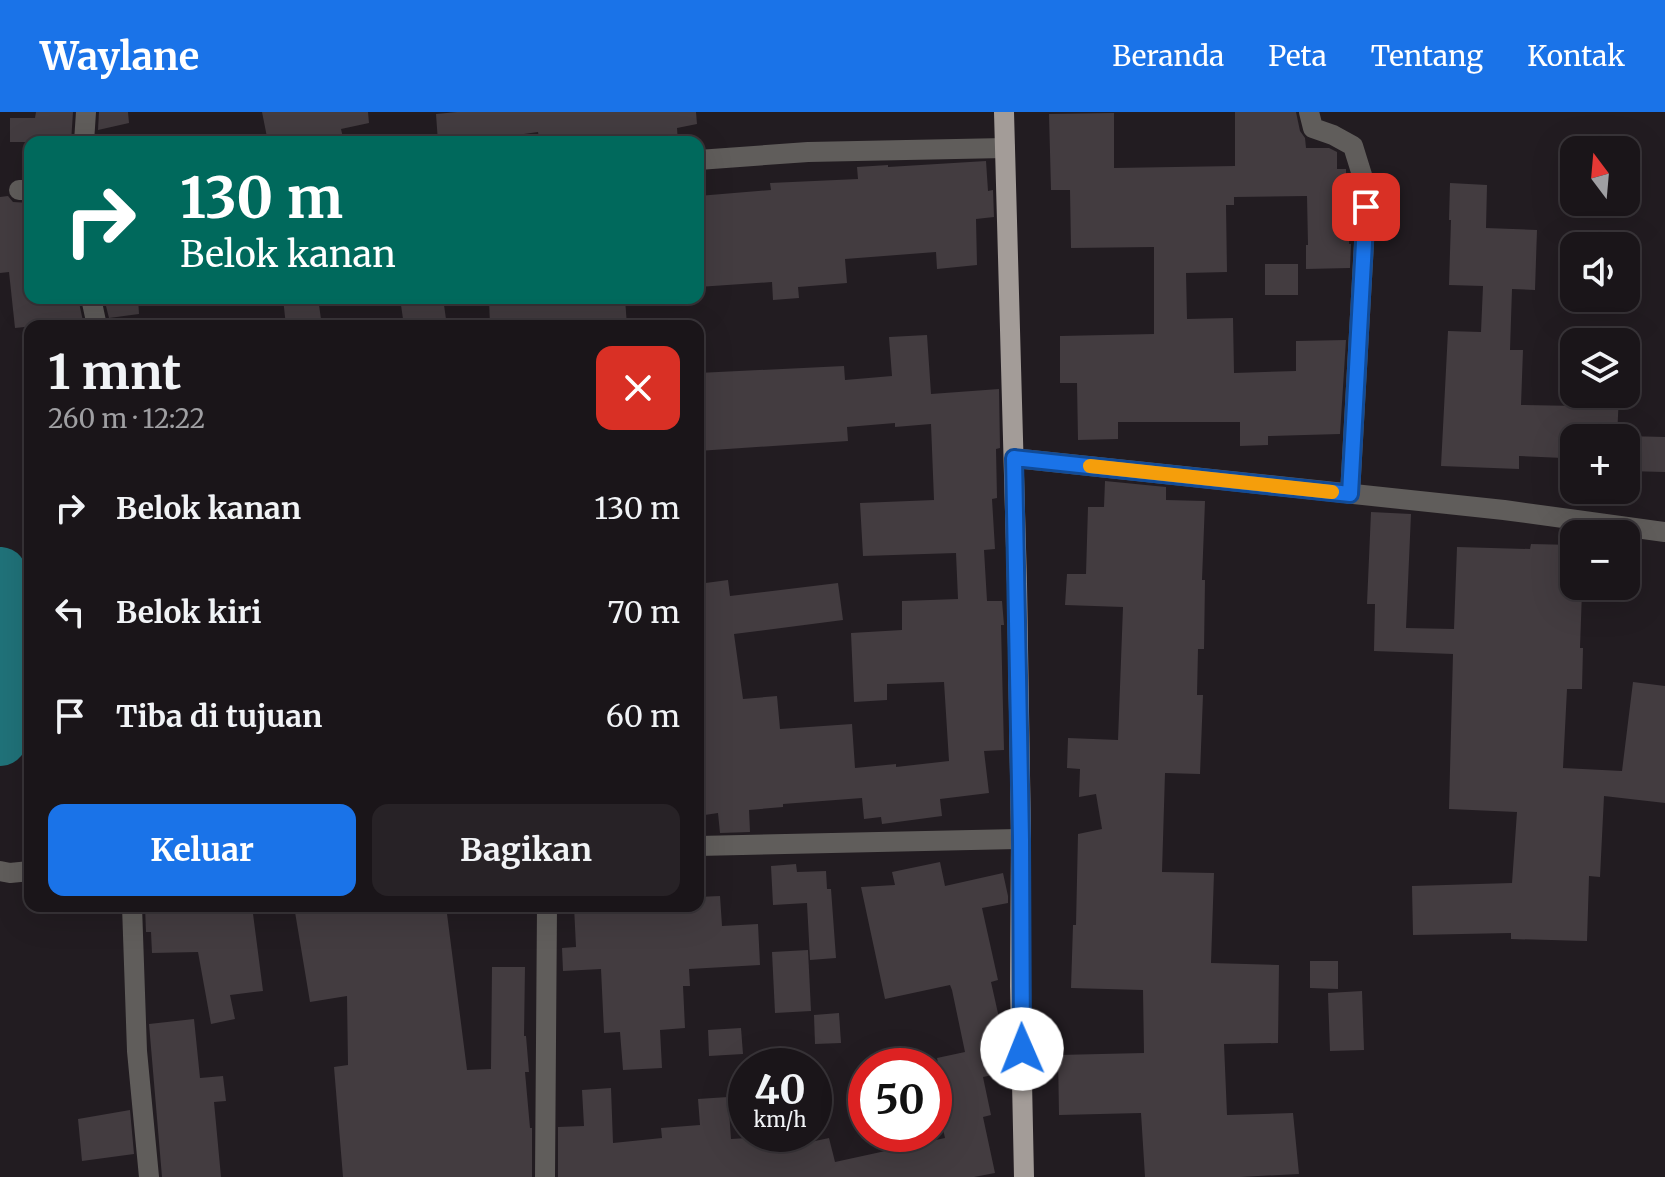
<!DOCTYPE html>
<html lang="id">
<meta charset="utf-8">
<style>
body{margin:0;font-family:Merriweather,serif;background:#272226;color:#f1f3f6;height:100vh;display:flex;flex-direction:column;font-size:30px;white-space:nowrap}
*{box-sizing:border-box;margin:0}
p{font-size:26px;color:#9f9fa2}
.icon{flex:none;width:44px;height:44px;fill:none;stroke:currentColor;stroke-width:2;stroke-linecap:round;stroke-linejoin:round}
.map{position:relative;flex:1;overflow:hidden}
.side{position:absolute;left:24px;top:208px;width:680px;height:592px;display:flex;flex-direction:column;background:#1a1519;border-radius:16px;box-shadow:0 8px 32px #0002,0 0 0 2px #383438}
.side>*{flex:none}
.guide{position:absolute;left:24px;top:24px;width:680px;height:168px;border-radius:16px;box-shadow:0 8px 32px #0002,0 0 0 2px #383438;background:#00695c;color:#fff;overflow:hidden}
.needle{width:52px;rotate:344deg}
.tools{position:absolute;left:1560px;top:24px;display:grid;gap:16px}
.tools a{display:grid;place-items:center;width:80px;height:80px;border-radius:16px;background:#1a1519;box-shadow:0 8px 32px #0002,0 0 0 2px #383438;font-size:40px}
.speed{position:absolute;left:728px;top:936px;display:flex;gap:16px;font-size:40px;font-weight:700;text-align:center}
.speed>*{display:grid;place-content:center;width:104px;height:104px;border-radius:50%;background:#1a1519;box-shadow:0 8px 32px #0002,0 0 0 2px #383438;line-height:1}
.speed small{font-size:20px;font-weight:400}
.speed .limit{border:12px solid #d22;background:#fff;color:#111}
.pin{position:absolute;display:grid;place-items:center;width:68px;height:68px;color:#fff;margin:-34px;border-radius:16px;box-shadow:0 4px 12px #0006}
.me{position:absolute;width:88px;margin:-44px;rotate:359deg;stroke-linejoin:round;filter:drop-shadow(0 0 6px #0008)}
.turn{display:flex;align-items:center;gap:28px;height:168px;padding:0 24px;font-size:36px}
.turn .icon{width:104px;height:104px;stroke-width:2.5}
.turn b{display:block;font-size:56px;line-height:68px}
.round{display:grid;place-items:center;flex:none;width:84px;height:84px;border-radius:16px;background:#272226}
.headline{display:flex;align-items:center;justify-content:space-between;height:136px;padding:0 24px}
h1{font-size:48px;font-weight:700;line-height:60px}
.button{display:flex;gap:16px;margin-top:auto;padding:16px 24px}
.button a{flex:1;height:92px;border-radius:16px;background:#1a73e8;color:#fff;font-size:32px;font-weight:700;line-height:92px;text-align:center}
.button a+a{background:#272226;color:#f1f3f6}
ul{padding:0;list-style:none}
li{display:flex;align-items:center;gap:24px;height:104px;padding:0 24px}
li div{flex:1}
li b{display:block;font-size:30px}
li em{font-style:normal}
header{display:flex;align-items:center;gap:48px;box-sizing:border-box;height:112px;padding:0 40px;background:#1a73e8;color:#fff}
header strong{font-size:38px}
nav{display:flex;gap:44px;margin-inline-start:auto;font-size:28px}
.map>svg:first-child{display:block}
</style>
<header>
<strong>Waylane</strong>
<nav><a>Beranda</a><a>Peta</a><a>Tentang</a><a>Kontak</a></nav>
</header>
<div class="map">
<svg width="1665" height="1065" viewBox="0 0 1665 1065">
<rect width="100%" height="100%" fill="#221c21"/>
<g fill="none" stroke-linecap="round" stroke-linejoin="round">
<!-- river -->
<polyline stroke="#207279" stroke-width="54" points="0,462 4,474 21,601 0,627"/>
</g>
<!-- building -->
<g fill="#433c40">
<polygon points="36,0 73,0 71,30 10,30 10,6 35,6"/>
<polygon points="99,0 128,0 129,11 98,18"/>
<polygon points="262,0 368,0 369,11 341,17 344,30 318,30 317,22 278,30 268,30"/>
<polygon points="457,0 696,0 697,12 677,16 678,30 637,30 636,24 601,30 540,30 538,20 469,30 438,30 436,2"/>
<polygon points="1235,0 1296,0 1300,19 1305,26 1306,36 1329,36 1337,40 1337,57 1346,57 1346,105 1349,105 1349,132 1351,132 1350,156 1306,157 1306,133 1308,133 1307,84 1234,85 1234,93 1226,93 1227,160 1186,161 1187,207 1233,206 1234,261 1296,259 1296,229 1346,228 1340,322 1268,324 1268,333 1240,334 1240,310 1118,310 1118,327 1078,328 1077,271 1060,271 1060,224 1154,222 1154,135 1071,136 1070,78 1051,78 1049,2 1114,1 1114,56 1235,54"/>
<polygon points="986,49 988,79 993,78 994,105 976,107 977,153 937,157 936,140 845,147 847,171 798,175 799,186 773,188 772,170 698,175 698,84 771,78 770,71 858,67 857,55 888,53 888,55"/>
<polygon points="1450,71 1487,73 1486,116 1537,118 1535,178 1512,177 1510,238 1523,238 1521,293 1578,294 1578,282 1619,282 1617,326 1564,326 1563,346 1519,344 1519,357 1441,354 1448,219 1481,220 1483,174 1449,173 1451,108 1449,108"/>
<polygon points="8,84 13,90 30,91 30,186 78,186 83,209 15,216 9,160 0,161 0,85"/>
<rect x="1265" y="152" width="33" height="31"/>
<polygon points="104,186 138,186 139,202 109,206"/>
<polygon points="283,186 318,186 322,214 286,214"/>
<polygon points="400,186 443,186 447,214 404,214"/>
<polygon points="504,186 625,186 627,214 490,214 489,187"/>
<polygon points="927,223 931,282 999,277 1000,336 996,337 997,386 992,387 995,437 984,438 987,489 1002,489 1004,513 1001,513 1004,638 984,639 989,681 940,687 942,704 882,712 881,705 864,707 862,686 783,692 783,695 749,698 750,720 720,721 718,701 698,704 698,472 728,468 730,484 838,471 843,508 734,522 743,587 777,584 780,617 852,612 855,656 896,652 896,655 949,649 944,570 887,572 887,588 854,590 851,521 902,518 902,489 958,487 956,441 863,444 860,391 934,388 931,312 895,315 895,311 847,315 848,329 698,339 698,261 844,254 845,268 892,264 889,225"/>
<polygon points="1626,324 1665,325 1665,360 1626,359"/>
<polygon points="1105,369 1166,375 1166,388 1205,389 1202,468 1205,468 1204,537 1198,537 1197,583 1203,583 1200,662 1165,661 1162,760 1214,761 1211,851 1279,853 1278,931 1224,932 1227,1003 1293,1001 1299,1062 1240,1065 1145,1065 1141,1001 1059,1003 1058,943 1144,941 1143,878 1071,876 1073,813 1076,813 1078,722 1102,717 1096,682 1079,685 1080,657 1067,656 1068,626 1118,628 1123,495 1065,493 1067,462 1086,462 1088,395 1104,395"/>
<polygon points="1371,400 1411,402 1406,516 1454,517 1457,435 1530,437 1531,432 1574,433 1574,479 1582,479 1580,536 1583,536 1582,577 1567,577 1563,656 1622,659 1633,570 1665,574 1665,691 1604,684 1600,765 1589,764 1587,829 1511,827 1511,821 1413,823 1412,774 1512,771 1517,700 1449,697 1453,542 1374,539 1375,492 1367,492"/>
<polygon points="940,750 945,774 1003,761 1008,784 1008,791 982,796 998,868 991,870 1004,928 991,931 997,962 983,965 991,1003 983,1005 995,1061 974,1065 558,1065 558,1015 584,1014 582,978 611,976 613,1031 662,1026 661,1016 700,1013 698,987 728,985 731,1027 778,1024 778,1037 829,1026 835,1050 945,1026 935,982 944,980 937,946 965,940 952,878 950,873 885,887 861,775 895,773 892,760"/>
<polygon points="796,752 797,760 826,759 827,777 831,777 836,846 810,848 807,791 773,793 771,754"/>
<polygon points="720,784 722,814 758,812 760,853 689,857 690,874 683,874 685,916 660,918 662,956 623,958 620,920 604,921 601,857 563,859 562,836 576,835 574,794 698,794 698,785"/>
<polygon points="145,794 252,794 263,879 230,883 235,907 211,912 198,840 152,841 151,820 146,820"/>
<polygon points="294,794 446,794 467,958 491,957 492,855 525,855 524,924 526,924 529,960 525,960 530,1016 532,1016 532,1065 343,1065 334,955 348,953 347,884 310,890"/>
<polygon points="808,838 811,899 775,901 772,840"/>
<polygon points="1310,849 1338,849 1338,877 1310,876"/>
<polygon points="1362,879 1364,938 1330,939 1328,881"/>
<polygon points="839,901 841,931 815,932 814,903"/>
<polygon points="194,907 200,966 223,964 226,989 214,990 221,1065 162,1065 149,912"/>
<polygon points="741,916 743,942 709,944 708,918"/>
<polygon points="130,998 134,1042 82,1049 78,1007"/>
</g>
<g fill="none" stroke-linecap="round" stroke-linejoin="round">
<!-- minor -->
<g stroke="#605d5b" stroke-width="20">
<polyline points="1309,0 1313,16 1333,23 1353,34 1362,63 1366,95 1350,382"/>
<polyline points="84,30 86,0"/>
<polyline points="698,48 808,40 1005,36"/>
<polyline points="19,78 30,78"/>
<polyline points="91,186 97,214"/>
<polyline points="1014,346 1504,398 1665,420"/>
<polyline points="698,734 1021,727"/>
<polyline points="0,759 10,761 30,759"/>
<polyline points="132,794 137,939 149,1065"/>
<polyline points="545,1065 547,794"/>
</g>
<!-- major -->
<polyline stroke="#a39c98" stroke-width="20" points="1004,0 1017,472 1021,727 1020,874 1024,1065"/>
</g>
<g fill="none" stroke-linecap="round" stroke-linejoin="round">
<!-- route casing -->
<g stroke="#114b97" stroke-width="20">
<polyline id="route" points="1022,937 1021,727 1014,346 1350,382 1366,95"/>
</g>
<!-- route -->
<use href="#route" stroke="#1a73e8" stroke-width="14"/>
<!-- slow -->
<polyline stroke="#f59e0b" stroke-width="14" points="1090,354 1332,380"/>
</g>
</svg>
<div class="tools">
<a><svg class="needle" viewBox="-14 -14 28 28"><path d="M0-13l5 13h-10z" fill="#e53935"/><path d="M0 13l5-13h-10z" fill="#9f9fa2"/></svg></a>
<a><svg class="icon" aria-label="sound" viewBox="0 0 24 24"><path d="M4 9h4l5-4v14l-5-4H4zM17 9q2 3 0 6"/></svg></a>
<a><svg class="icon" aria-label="layers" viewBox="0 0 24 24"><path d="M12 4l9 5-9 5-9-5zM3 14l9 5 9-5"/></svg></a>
<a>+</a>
<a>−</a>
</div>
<div class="speed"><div>40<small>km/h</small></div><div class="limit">50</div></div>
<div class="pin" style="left:1366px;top:95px;background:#d93025"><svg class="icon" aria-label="arrive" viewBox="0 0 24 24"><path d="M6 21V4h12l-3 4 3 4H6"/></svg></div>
<svg class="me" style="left:1022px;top:937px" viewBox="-20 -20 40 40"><circle r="19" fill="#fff"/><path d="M0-13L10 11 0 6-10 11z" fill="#1a73e8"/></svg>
<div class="guide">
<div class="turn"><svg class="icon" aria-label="right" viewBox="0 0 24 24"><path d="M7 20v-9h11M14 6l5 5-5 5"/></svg><div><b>130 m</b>Belok kanan</div></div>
</div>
<section class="side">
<div class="headline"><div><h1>1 mnt</h1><p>260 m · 12:22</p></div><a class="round" style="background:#d93025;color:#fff"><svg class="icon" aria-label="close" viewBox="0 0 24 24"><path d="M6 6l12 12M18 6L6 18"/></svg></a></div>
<ul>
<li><svg class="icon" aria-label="right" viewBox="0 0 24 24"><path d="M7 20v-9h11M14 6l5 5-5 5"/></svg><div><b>Belok kanan</b></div><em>130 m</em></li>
<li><svg class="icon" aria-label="left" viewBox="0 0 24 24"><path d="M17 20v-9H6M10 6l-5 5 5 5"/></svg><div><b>Belok kiri</b></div><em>70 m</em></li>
<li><svg class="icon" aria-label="arrive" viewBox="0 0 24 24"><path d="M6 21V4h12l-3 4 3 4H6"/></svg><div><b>Tiba di tujuan</b></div><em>60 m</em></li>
</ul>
<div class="button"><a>Keluar</a><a>Bagikan</a></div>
</section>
</div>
